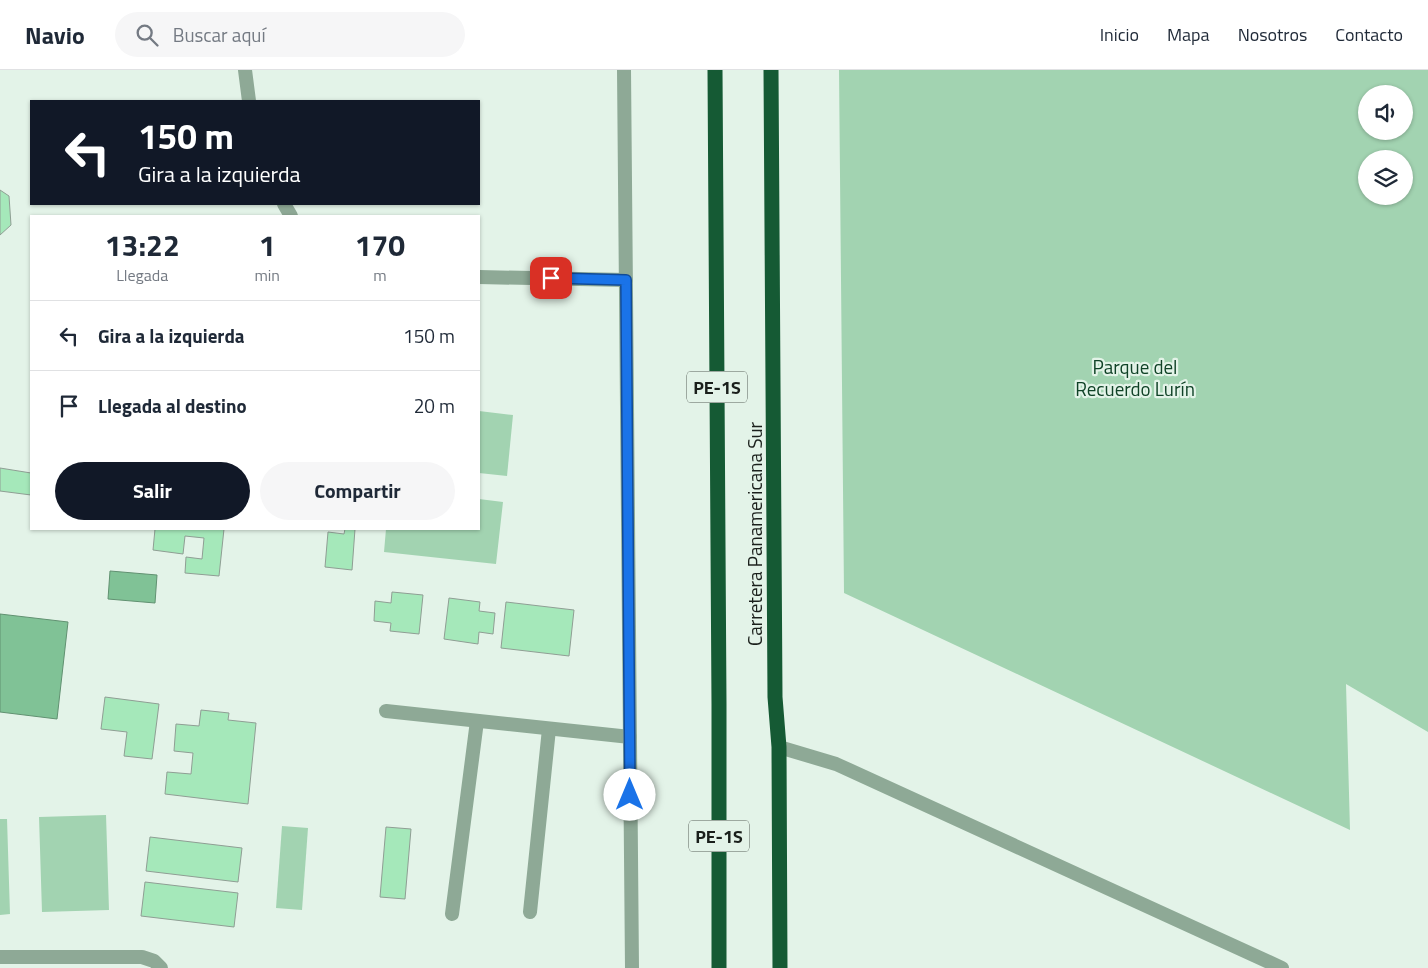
<!DOCTYPE html>
<html lang="es">
<meta charset="utf-8">
<style>
body{margin:0;font-family:"Titillium Web",sans-serif;background:#f6f6f7;color:#1f2937;height:100vh;display:flex;flex-direction:column;font-size:19px;white-space:nowrap}
*{box-sizing:border-box;margin:0}
p{font-size:16px;color:#747a83}
.icon{flex:none;width:28px;height:28px;fill:none;stroke:currentColor;stroke-width:2;stroke-linecap:round;stroke-linejoin:round}
.map{position:relative;flex:1;overflow:hidden}
.drawer{position:absolute;left:30px;top:145px;width:450px;height:315px;display:flex;flex-direction:column;background:#fff;border-radius:0px;box-shadow:0 1px 4px #0004}
.drawer>*{flex:none}
.hud{position:absolute;left:30px;top:30px;width:450px;height:105px;border-radius:0px;box-shadow:0 1px 4px #0004;background:#111827;color:#fff;overflow:hidden}
.buttons{position:absolute;left:1358px;top:15px;display:grid;gap:10px}
.buttons a{display:grid;place-items:center;width:55px;height:55px;border-radius:50%;background:#fff;box-shadow:0 1px 4px #0004;font-size:25px}
.pin{position:absolute;display:grid;place-items:center;width:42px;height:42px;color:#fff;margin:-21px;border-radius:10px;box-shadow:0 2px 8px #0006}
.me{position:absolute;width:55px;margin:-28px;rotate:0deg;stroke-linejoin:round;filter:drop-shadow(0 0 4px #0008)}
.turn{display:flex;align-items:center;gap:18px;height:105px;padding:0 25px;font-size:22px}
.turn .icon{width:65px;height:65px;stroke-width:2.5}
.turn b{display:block;font-size:35px;line-height:42px}
.eta{display:flex;justify-content:space-evenly;align-items:center;height:85px;text-align:center}
.eta b{font-size:30px;font-weight:700;line-height:35px}
.action{display:flex;gap:10px;margin-top:auto;padding:10px 25px}
.action a{flex:1;height:58px;border-radius:30px;background:#111827;color:#fff;font-size:20px;font-weight:700;line-height:58px;text-align:center}
.action a+a{background:#f6f6f7;color:#1f2937}
ul{padding:0;list-style:none}
li{display:flex;align-items:center;gap:15px;height:70px;padding:0 25px;border-top:1px solid #e0e1e3}
li div{flex:1}
li b{display:block;font-size:19px}
li em{font-style:normal}
header{display:flex;align-items:center;gap:30px;box-sizing:border-box;height:70px;padding:0 25px;background:#fff;border-bottom:1px solid #e0e1e3}
header strong{font-size:24px}
nav{display:flex;gap:28px;margin-inline-start:auto;font-size:18px}
.search{width:350px;height:45px;background:#f6f6f7;display:flex;align-items:center;gap:12px;box-sizing:border-box;padding:0 18px;border-radius:28px;color:#747a83;font-size:19px}
.map>svg:first-child{display:block}
</style>
<header>
<strong>Navio</strong>
<div class="search"><svg class="icon" aria-label="search" viewBox="0 0 24 24"><circle cx="10" cy="10" r="6"/><path d="M15 15l6 6"/></svg>Buscar aquí</div>
<nav><a>Inicio</a><a>Mapa</a><a>Nosotros</a><a>Contacto</a></nav>
</header>
<div class="map">
<svg width="1428" height="898" viewBox="0 0 1428 898">
<rect width="100%" height="100%" fill="#e3f3e8"/>
<!-- green -->
<g fill="#a2d3b1" fill-rule="evenodd">
<path d="M839,0H1428V662L1346,614L1350,760L844,523ZM1366,24H1404V61H1366ZM1366,89H1404V126H1366Z"/>
<polygon points="479,341 513,345 507,406 479,403"/>
<polygon points="479,429 503,432 496,494 384,482 386,459 479,459"/>
<polygon points="106,745 109,840 42,842 39,747"/>
<polygon points="0,749 7,749 10,844 0,845"/>
<polygon points="282,756 308,758 302,840 276,838"/>
</g>
<!-- water -->
<g fill="#80c296" stroke="#619171">
<polygon points="110,501 157,505 155,533 108,529"/>
<polygon points="0,544 68,552 57,649 0,642"/>
</g>
<!-- building -->
<g fill="#a5e8ba" stroke="#8f9e94">
<polygon points="0,120 9,126 11,155 0,165"/>
<polygon points="0,398 31,403 31,425 0,421"/>
<polygon points="155,459 224,459 219,506 185,503 186,487 202,489 204,468 185,466 183,484 153,480"/>
<polygon points="345,459 355,459 352,500 325,497 328,462 344,464"/>
<polygon points="392,522 423,525 419,564 390,561 391,553 374,551 375,531 391,533"/>
<polygon points="449,528 480,532 479,541 495,543 493,564 479,562 478,574 444,569"/>
<polygon points="506,532 574,540 569,586 501,578"/>
<polygon points="105,627 159,634 152,689 124,686 127,662 101,659"/>
<polygon points="201,640 229,643 228,650 256,653 248,734 165,724 167,702 191,704 193,683 174,681 176,654 199,656"/>
<polygon points="386,757 411,759 405,829 380,827"/>
<polygon points="150,767 242,778 238,812 146,801"/>
<polygon points="145,812 238,823 234,857 141,846"/>
</g>
<g fill="none" stroke-linecap="round" stroke-linejoin="round">
<!-- service -->
<g stroke="#8ea996" stroke-width="14">
<polyline points="245,0 249,31"/>
<polyline points="284,134 291,146"/>
<polyline points="479,207 626,210"/>
<polyline points="386,641 630,667"/>
<polyline points="530,842 549,659"/>
<polyline points="452,844 477,651"/>
</g>
<!-- minor -->
<g stroke="#8ea996" stroke-width="14">
<polyline points="624,0 632,898"/>
<polyline points="779,677 836,694 1282,898"/>
<polyline points="0,887 142,887 154,891 161,898"/>
</g>
<!-- motorway -->
<g stroke="#155a34" stroke-width="15">
<polyline points="715,0 719,634 719,898"/>
<polyline points="771,0 775,627 779,677 780,898"/>
</g>
</g>
<g fill="none" stroke-linecap="round" stroke-linejoin="round">
<!-- route casing -->
<g stroke="#114b97" stroke-width="12">
<polyline id="route" points="551,208 626,210 630,725"/>
</g>
<!-- route -->
<use href="#route" stroke="#1a73e8" stroke-width="9"/>
</g>
<g text-anchor="middle" dominant-baseline="central" stroke-width="4.5" stroke-linejoin="round" paint-order="stroke">
<!-- shield labels -->
<g fill="#e3f3e8" stroke="#565f58" stroke-width="1">
<rect x="687" y="301.5" width="60" height="31" rx="4"/>
<rect x="689" y="750.5" width="60" height="31" rx="4"/>
</g>
<g font-size="18" font-weight="bold" fill="#1a1f1b">
<text x="717" y="317">PE-1S</text>
<text x="719" y="766">PE-1S</text>
</g>
<!-- park labels -->
<g font-size="19" fill="#0f4226" stroke="#e3f3e8">
<text x="1135" y="296">Parque del<tspan x="1135" dy="22">Recuerdo Lurín</tspan></text>
</g>
<!-- street labels -->
<g font-size="19" fill="#1a1f1b" stroke="#e3f3e8">
<text transform="translate(754 464) rotate(-90)">Carretera Panamericana Sur</text>
</g>
</g>
</svg>
<div class="buttons">
<a><svg class="icon" aria-label="sound" viewBox="0 0 24 24"><path d="M4 9h4l5-4v14l-5-4H4zM17 9q2 3 0 6"/></svg></a>
<a><svg class="icon" aria-label="layers" viewBox="0 0 24 24"><path d="M12 4l9 5-9 5-9-5zM3 14l9 5 9-5"/></svg></a>
</div>
<div class="pin" style="left:551px;top:208px;background:#d93025"><svg class="icon" aria-label="arrive" viewBox="0 0 24 24"><path d="M6 21V4h12l-3 4 3 4H6"/></svg></div>
<svg class="me" style="left:630px;top:725px" viewBox="-20 -20 40 40"><circle r="19" fill="#fff"/><path d="M0-13L10 11 0 6-10 11z" fill="#1a73e8"/></svg>
<div class="hud">
<div class="turn"><svg class="icon" aria-label="left" viewBox="0 0 24 24"><path d="M17 20v-9H6M10 6l-5 5 5 5"/></svg><div><b>150 m</b>Gira a la izquierda</div></div>
</div>
<section class="drawer">
<div class="eta">
<div><b>13:22</b><p>Llegada</p></div>
<div><b>1</b><p>min</p></div>
<div><b>170</b><p>m</p></div>
</div>
<ul>
<li><svg class="icon" aria-label="left" viewBox="0 0 24 24"><path d="M17 20v-9H6M10 6l-5 5 5 5"/></svg><div><b>Gira a la izquierda</b></div><em>150 m</em></li>
<li><svg class="icon" aria-label="arrive" viewBox="0 0 24 24"><path d="M6 21V4h12l-3 4 3 4H6"/></svg><div><b>Llegada al destino</b></div><em>20 m</em></li>
</ul>
<div class="action"><a>Salir</a><a>Compartir</a></div>
</section>
</div>
